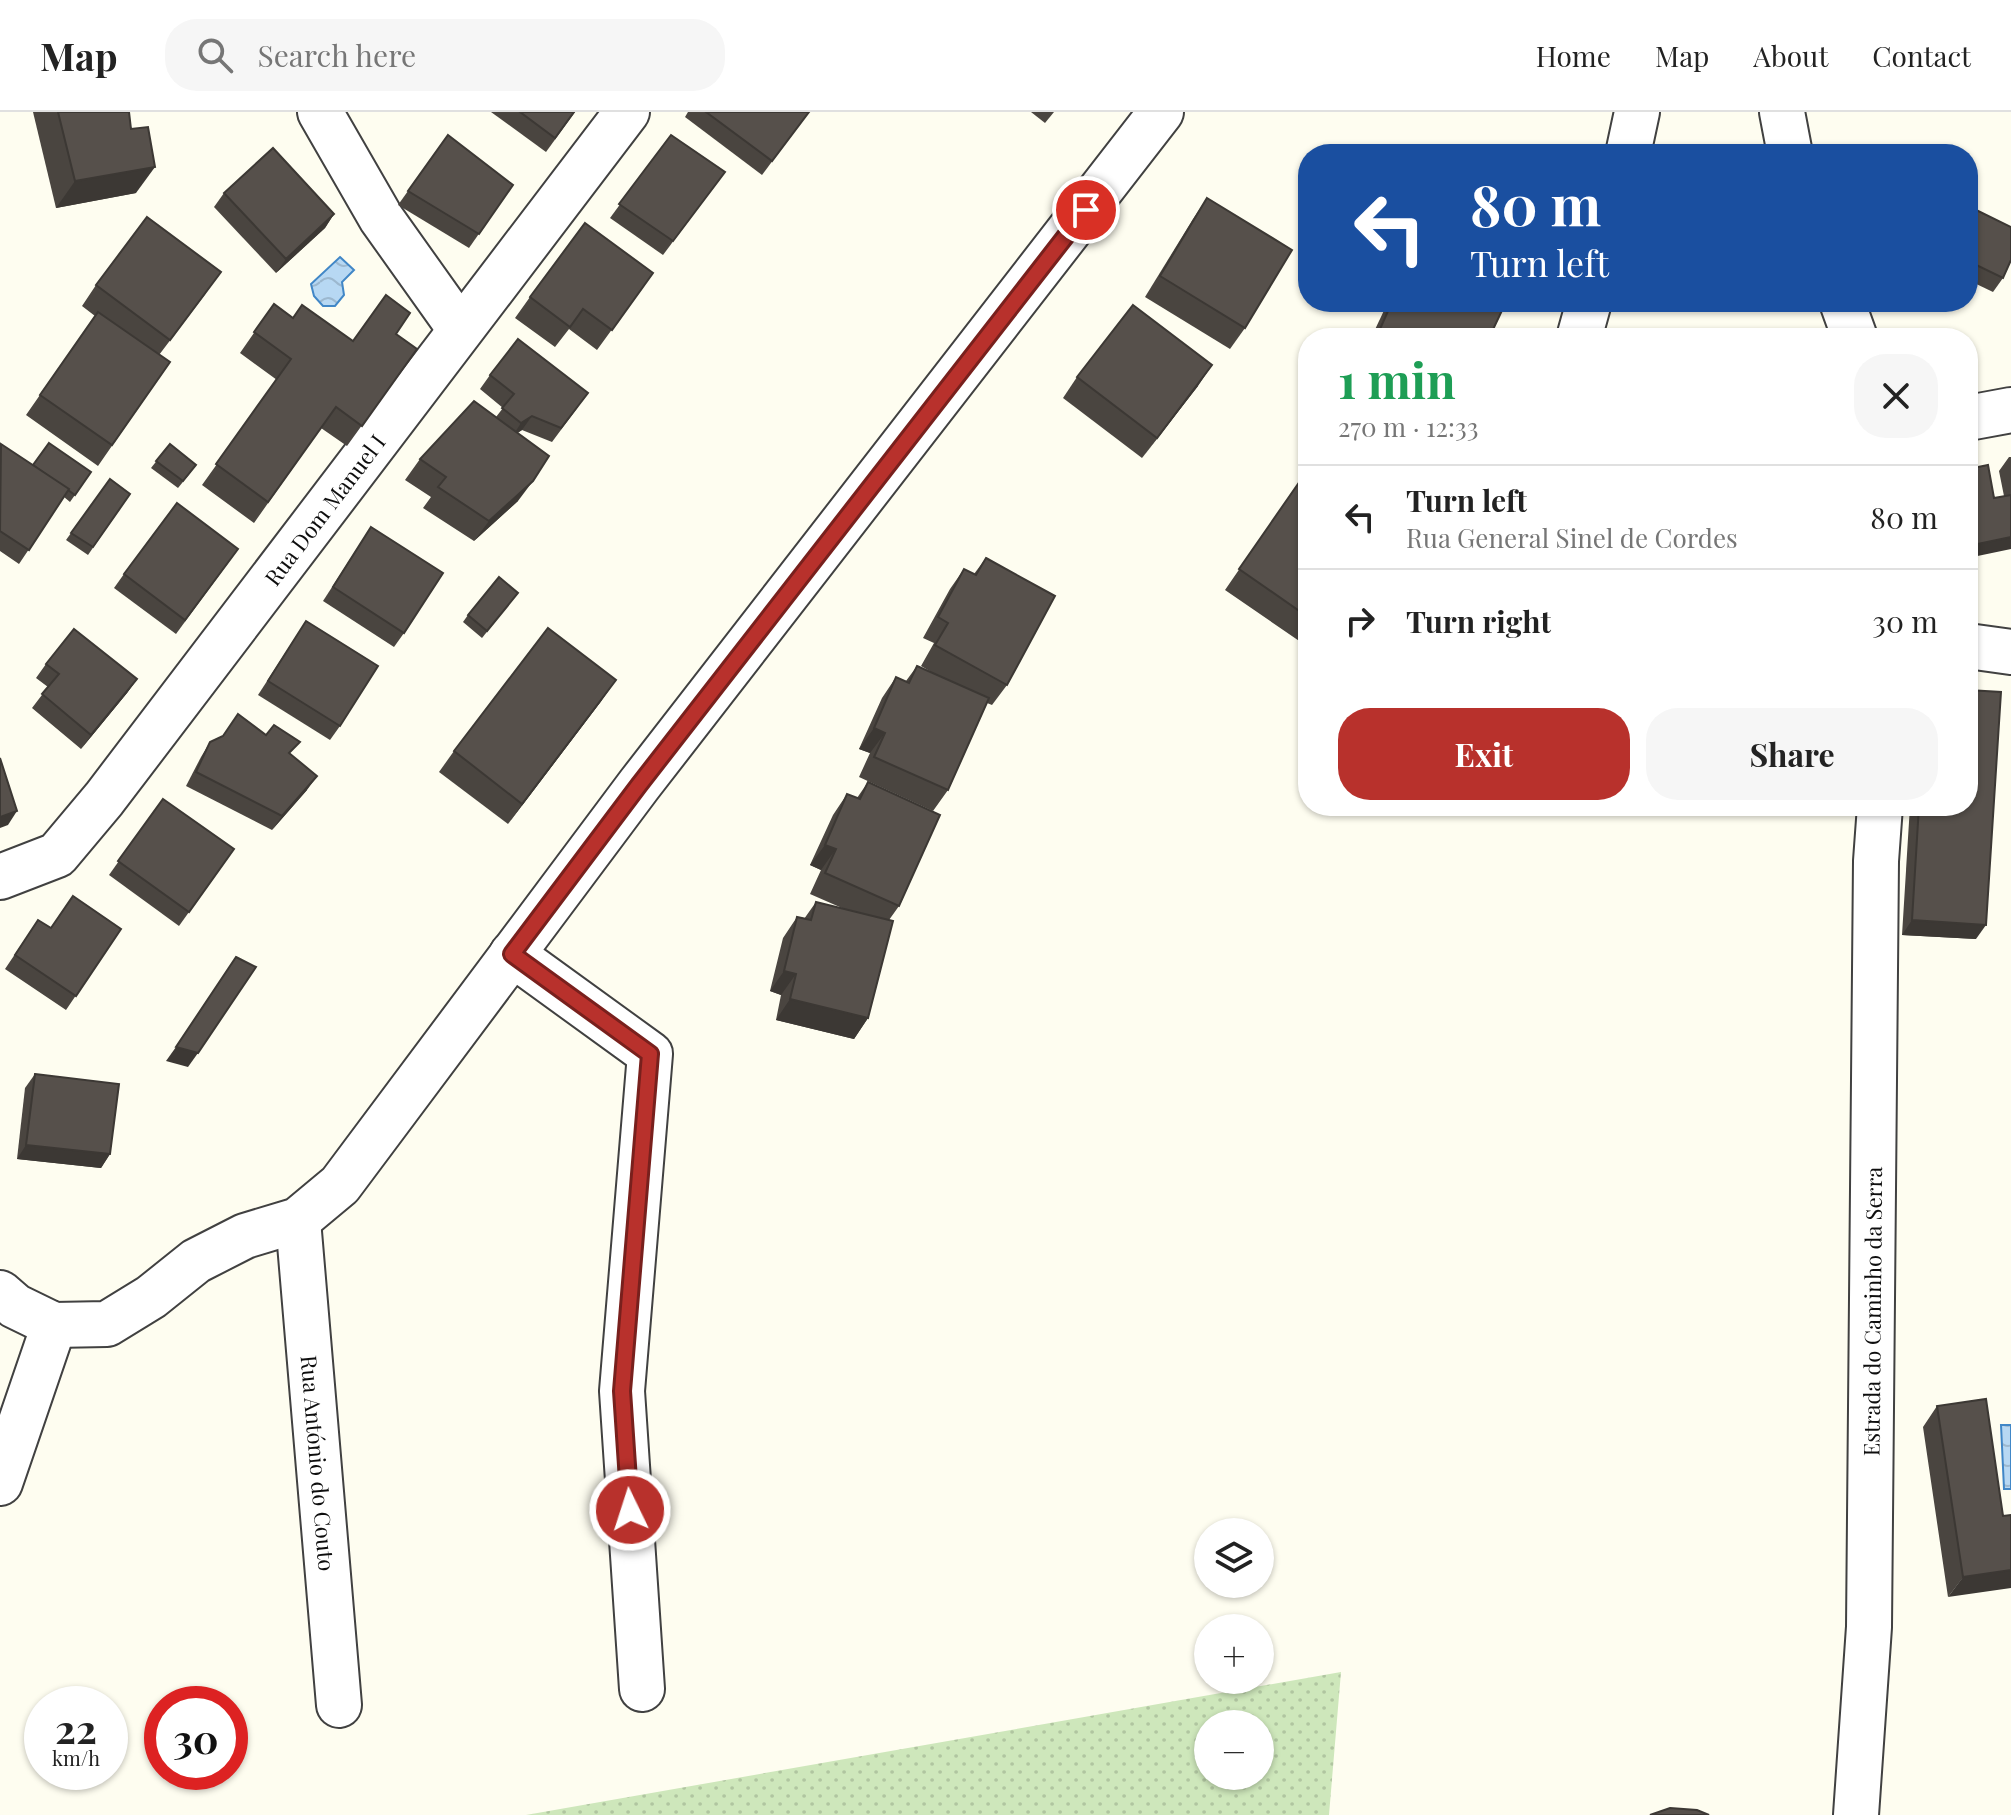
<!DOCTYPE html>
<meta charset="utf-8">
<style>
body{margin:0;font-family:"Playfair Display",serif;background:#f6f6f6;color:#222;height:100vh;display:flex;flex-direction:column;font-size:30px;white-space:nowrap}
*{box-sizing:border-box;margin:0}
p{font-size:26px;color:#767676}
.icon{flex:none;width:44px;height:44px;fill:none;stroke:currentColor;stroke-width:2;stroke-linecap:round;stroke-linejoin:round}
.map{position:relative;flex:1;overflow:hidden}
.side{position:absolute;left:1298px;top:216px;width:680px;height:488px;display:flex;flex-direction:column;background:#fff;border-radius:32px;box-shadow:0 2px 6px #0004}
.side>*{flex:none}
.banner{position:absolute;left:1298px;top:32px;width:680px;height:168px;border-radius:32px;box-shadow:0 2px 6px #0004;background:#1a4fa0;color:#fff;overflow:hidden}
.controls{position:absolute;left:1194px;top:1406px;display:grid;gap:16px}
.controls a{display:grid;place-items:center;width:80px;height:80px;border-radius:50%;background:#fff;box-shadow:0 2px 6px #0004;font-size:40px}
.speed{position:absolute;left:24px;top:1574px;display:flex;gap:16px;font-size:40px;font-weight:700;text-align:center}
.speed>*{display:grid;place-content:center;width:104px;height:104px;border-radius:50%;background:#fff;box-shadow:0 2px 6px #0004;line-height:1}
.speed small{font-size:20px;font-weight:400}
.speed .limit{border:12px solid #d22;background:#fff;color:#111}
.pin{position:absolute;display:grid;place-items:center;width:68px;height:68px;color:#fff;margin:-34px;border:4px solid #fff;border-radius:50%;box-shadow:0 2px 8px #0007}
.me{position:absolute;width:88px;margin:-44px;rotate:356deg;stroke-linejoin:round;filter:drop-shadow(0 0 6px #0008)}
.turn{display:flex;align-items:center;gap:28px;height:168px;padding:0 40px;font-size:36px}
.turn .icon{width:104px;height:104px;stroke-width:2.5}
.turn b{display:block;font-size:56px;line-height:68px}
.round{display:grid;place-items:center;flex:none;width:84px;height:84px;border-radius:32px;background:#f6f6f6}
.summary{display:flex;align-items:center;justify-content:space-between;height:136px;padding:0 40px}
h1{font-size:48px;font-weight:700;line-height:60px;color:#1e9e55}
.action{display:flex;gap:16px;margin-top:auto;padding:16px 40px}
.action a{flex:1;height:92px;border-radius:32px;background:#b8312c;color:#fff;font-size:32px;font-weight:700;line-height:92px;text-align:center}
.action a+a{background:#f6f6f6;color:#222}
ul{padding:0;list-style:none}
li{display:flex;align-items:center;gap:24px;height:104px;padding:0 40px;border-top:2px solid #e0e0e0}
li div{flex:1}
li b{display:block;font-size:30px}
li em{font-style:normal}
header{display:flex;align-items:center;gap:48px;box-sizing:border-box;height:112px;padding:0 40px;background:#fff;border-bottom:2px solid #e0e0e0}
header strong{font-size:38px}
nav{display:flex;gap:44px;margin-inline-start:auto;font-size:28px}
.search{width:560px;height:72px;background:#f6f6f6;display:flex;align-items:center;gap:20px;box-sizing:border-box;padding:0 28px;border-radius:32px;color:#767676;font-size:30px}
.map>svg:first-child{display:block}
</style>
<header>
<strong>Map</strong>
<div class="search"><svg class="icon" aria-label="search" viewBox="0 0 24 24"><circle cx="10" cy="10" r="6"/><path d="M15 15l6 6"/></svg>Search here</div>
<nav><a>Home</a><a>Map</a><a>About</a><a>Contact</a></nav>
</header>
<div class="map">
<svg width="2011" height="1703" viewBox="0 0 2011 1703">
<defs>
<pattern id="grass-dots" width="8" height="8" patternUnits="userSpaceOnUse" patternTransform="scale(2)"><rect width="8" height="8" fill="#cee7bb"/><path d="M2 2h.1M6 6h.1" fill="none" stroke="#b0c5a0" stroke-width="1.8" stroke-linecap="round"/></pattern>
<pattern id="water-waves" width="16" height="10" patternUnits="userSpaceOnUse" patternTransform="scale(2)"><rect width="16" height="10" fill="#b7d8f3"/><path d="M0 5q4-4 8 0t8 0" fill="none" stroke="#9cb8cf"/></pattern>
</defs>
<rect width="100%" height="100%" fill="#fefdf0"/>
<!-- grass -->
<path fill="url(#grass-dots)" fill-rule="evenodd" d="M1341,1560L1329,1703H526ZM1208,1612H1260V1664H1208Z"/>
<!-- water -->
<g fill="url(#water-waves)" stroke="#4187c7" stroke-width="2">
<polygon points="340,145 354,158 342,170 344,183 335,194 323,194 314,184 311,172"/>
<polygon points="2001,1313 2011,1313 2011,1377 2004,1377"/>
</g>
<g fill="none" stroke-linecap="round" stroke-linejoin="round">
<!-- minor casing -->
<g stroke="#414141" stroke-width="48">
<g id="minor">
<polyline points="320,0 381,106 460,217"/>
<polyline points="1782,0 1790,42"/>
<polyline points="1628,42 1637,0"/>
<polyline points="1842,190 1855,226"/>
<polyline points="1579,226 1589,190"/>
<polyline points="1968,306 2011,298"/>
<polyline points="1968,534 2011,540"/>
<path id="s1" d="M0,765L57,743L104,687L627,0"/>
<polyline points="512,842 650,942 622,1279 642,1577"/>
<path id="s2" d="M298,1108L339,1593"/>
<polyline points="0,1181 15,1194 54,1213 107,1212 151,1185 196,1149 245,1124 298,1108 340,1073 639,673 1161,0"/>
<polyline points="0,1371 54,1213"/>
<path id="s3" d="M1856,1703L1869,1515L1876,749L1880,694"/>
</g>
</g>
<!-- minor -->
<use href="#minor" stroke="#fff" stroke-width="44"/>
</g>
<!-- wall -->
<g fill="#4a4540">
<polygon points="33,0 129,0 136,81 56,96"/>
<polygon points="491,0 575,0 546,40"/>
<polygon points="688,0 809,0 762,63 685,5"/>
<polygon points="1031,0 1054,0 1045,11"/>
<polygon points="448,23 513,73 469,136 398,93"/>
<polygon points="671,23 725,60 663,143 610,106"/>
<polygon points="224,81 334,102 325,116 276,161 214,95"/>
<polygon points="1207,86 1245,216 1230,237 1145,185 1193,107"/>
<polygon points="1968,94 2003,166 1993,180 1968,168"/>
<polygon points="653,161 597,238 569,217 555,235 515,206 530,185"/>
<polygon points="96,173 206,181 159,243 170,250 98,354 26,303 95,204 82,194"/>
<polygon points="1388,190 1506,190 1489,226 1371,226"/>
<polygon points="274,192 293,206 353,229 396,222 417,237 347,334 321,316 254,411 202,373 277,268 240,241"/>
<polygon points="490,263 578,295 552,330 522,318 517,321 518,389 474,429 423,396 431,385 405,368 420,347 496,305 503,296 480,277"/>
<polygon points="1077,265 1198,274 1142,346 1063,286"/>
<polygon points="170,332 191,360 178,376 151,356"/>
<polygon points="0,333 33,353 91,360 70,390 64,385 19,452 0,439"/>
<polygon points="2009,345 2011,345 2011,437 1994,386 2004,384 1999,359"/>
<polygon points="1308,355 1308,535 1225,478 1300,369 1301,370"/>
<polygon points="110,367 130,382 88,443 66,428"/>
<polygon points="371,415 404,521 394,535 323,489"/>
<polygon points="986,446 1007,573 992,593 987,591 948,678 933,699 859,665 870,641 859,637 882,586 896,565 906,569 917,554 933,561 921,554 934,531 923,526 950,477 964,457 974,462"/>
<polygon points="228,451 176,522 114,476 124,462"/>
<polygon points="518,481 482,526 463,510 468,503"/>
<polygon points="306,509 340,614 330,628 258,583"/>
<polygon points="46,552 137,567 127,581 81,637 32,596 48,575 36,566"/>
<polygon points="602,588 508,712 439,660 454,639"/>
<polygon points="210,630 291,642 307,678 272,718 186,674 201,645"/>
<polygon points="868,670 899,794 889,808 868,906 854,927 776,908 781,883 770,879 783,826 797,805 804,807 816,790 842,796 810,782 821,758 810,753 833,703 847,682 857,686"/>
<polygon points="163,687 234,737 179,814 109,763"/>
<polygon points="1910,694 1968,694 1976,827 1902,823"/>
<polygon points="38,808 51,816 121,817 66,898 5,857"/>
<polygon points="35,962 110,1042 101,1056 17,1047 25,976"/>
<polygon points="1937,1294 2003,1404 2011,1403 1948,1485 1923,1315"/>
</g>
<!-- shaded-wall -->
<g fill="#3c3834">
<polygon points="155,55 136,81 56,96 75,69"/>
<polygon points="334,102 325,116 276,161 286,147"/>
<polygon points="1212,253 1198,274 1142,346 1157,326"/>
<polygon points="532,304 522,318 512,325 521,311"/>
<polygon points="533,369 518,389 474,429 489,409"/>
<polygon points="2011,425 2011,437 1968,446 1968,434"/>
<polygon points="137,567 127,581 81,637 91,623"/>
<polygon points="616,568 602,588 508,712 522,692"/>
<polygon points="874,616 885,621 870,641 859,637"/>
<polygon points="317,664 307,678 272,718 282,704"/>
<polygon points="17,699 8,713 0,716 0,705"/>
<polygon points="825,733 836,737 821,758 810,753"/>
<polygon points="1912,808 1986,813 1976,827 1902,823"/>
<polygon points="784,859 796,862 781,883 770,879"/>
<polygon points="790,887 868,906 854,927 776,908"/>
<polygon points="176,935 198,941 188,955 166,949"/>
<polygon points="26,1033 110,1042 101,1056 17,1047"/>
<polygon points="2011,1458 2011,1476 1948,1485 1963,1465"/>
</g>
<!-- building -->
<g fill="#56504b" stroke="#3c3834" stroke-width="2">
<polygon points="58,0 129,0 131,17 148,15 155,55 75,69"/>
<polygon points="520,0 574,0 555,26"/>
<polygon points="706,0 809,0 772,49"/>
<polygon points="448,23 513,73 479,122 408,79"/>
<polygon points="671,23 725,60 673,129 619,92"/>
<polygon points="273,36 334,102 286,147 224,81"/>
<polygon points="1207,86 1292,138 1245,216 1160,164"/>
<polygon points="1968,94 2011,115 2011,148 2003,166 1968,149"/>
<polygon points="147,105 221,160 170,228 96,173"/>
<polygon points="585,111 653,161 612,218 583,197 570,215 530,185"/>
<polygon points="386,183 410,201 396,222 417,237 362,314 336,295 268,390 216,352 291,247 254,220 274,192 293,206 302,193 353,229"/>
<polygon points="1392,190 1506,190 1489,226 1376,226"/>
<polygon points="1133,193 1212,253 1157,326 1077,265"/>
<polygon points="98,200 170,250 112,333 40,283"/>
<polygon points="518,227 588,281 561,316 532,304 521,311 502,296 514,282 490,263"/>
<polygon points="474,289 549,344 533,369 489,409 438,375 446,365 420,347"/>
<polygon points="49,331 91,360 75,383 33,353"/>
<polygon points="1,332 69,377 29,438 0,419"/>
<polygon points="170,332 196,353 183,369 156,349"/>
<polygon points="1988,353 1994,386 2011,383 2011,425 1968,434 1968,357"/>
<polygon points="110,367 130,382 93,435 71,421"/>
<polygon points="1300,369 1308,374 1308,505 1239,457"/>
<polygon points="177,391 238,437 185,508 124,462"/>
<polygon points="371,415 443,461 404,521 333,475"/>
<polygon points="986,446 1055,484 1007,573 935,533 948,511 938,505 964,457 976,463"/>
<polygon points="499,465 518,481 487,519 468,503"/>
<polygon points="306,509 378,554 340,614 268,569"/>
<polygon points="548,516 616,568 522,692 454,639"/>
<polygon points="74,517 137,567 91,623 42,582 59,562 46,552"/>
<polygon points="917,554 989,586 948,678 874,645 885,621 874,616 896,565 909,571"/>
<polygon points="1968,578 2001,580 1986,813 1912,808 1919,694 1968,694"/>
<polygon points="238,602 266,623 274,613 300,630 289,641 317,664 282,704 196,660 210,630 223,624"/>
<polygon points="0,646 17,699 0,705"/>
<polygon points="868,670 940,703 899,794 825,761 836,737 825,733 847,682 860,687"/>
<polygon points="163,687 234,737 189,800 118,749"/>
<polygon points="73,784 121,817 76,884 15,843 38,808 51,816"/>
<polygon points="816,790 893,809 868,906 790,887 796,862 784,859 797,805 811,808"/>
<polygon points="236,845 256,855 198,941 176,935"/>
<polygon points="35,962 119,972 110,1042 26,1033"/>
<polygon points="1986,1287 2003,1404 2011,1403 2011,1458 1963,1465 1937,1294"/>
<polygon points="1670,1696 1697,1698 1709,1703 1650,1703"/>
</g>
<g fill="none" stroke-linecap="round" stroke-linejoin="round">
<!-- route casing -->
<g stroke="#78201d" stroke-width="20">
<polyline id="route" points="630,1398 622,1279 650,942 512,842 639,673 1086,98"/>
</g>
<!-- route -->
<use href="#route" stroke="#b8312c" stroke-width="14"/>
</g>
<g text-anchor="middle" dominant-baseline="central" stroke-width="8" stroke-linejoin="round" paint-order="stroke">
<!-- street labels -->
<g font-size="22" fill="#0e0e0e" stroke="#fff">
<text stroke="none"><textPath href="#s1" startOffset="498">Rua Dom Manuel I</textPath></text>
<text stroke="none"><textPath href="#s3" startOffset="504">Estrada do Caminho da Serra</textPath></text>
<text stroke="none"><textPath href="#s2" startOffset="244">Rua António do Couto</textPath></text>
</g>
</g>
</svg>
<div class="controls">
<a><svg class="icon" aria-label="layers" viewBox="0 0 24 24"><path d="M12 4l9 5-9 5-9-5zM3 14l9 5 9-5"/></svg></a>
<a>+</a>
<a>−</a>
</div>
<div class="speed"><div>22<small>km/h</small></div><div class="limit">30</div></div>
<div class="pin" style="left:1086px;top:98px;background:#d93025"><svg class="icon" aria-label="arrive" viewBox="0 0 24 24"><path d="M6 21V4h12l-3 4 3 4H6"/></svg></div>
<svg class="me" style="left:630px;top:1398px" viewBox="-20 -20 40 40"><circle r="17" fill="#b8312c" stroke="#fff" stroke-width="3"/><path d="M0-11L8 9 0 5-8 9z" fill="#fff"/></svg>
<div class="banner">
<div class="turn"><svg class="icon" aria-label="left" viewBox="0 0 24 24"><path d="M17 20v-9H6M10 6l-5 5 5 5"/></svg><div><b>80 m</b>Turn left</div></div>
</div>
<section class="side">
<div class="summary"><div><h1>1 min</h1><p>270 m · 12:33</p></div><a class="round"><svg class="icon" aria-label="close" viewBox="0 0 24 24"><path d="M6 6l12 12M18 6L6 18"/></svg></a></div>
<ul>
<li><svg class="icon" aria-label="left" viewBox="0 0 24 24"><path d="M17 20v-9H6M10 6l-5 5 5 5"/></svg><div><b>Turn left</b><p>Rua General Sinel de Cordes</p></div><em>80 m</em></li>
<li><svg class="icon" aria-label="right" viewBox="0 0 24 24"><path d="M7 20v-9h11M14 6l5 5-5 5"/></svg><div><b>Turn right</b></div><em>30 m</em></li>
</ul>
<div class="action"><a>Exit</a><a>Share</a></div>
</section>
</div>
